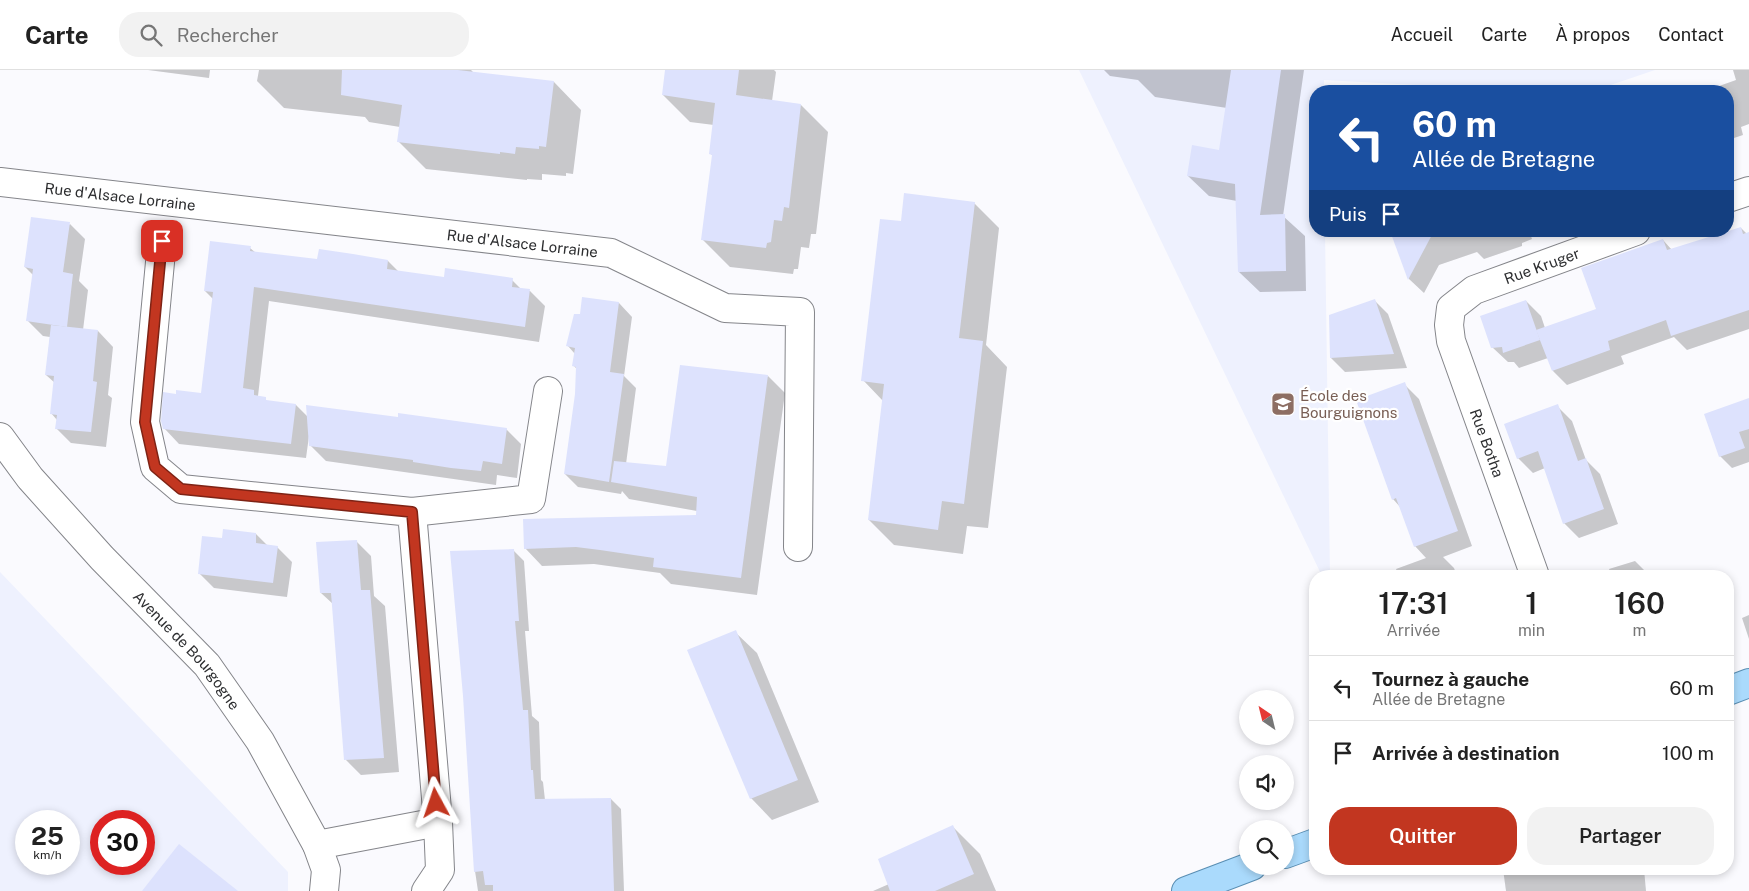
<!DOCTYPE html>
<html lang="fr">
<meta charset="utf-8">
<style>
body{margin:0;font-family:"Public Sans",sans-serif;background:#f2f2f2;color:#222;height:100vh;display:flex;flex-direction:column;font-size:19px;white-space:nowrap}
*{box-sizing:border-box;margin:0}
p{font-size:16px;color:#767676}
.icon{flex:none;width:28px;height:28px;fill:none;stroke:currentColor;stroke-width:2;stroke-linecap:round;stroke-linejoin:round}
.map{position:relative;flex:1;overflow:hidden}
.drawer{position:absolute;left:1309px;top:500px;width:425px;height:305px;display:flex;flex-direction:column;background:#fff;border-radius:20px;box-shadow:0 2px 8px #0003}
.drawer>*{flex:none}
.banner{position:absolute;left:1309px;top:15px;width:425px;height:152px;border-radius:20px;box-shadow:0 2px 8px #0003;background:#1a4fa0;color:#fff;overflow:hidden}
.needle{width:32px;rotate:325deg}
.controls{position:absolute;left:1239px;top:620px;display:grid;gap:10px}
.controls a{display:grid;place-items:center;width:55px;height:55px;border-radius:50%;background:#fff;box-shadow:0 2px 8px #0003;font-size:25px}
.speed{position:absolute;left:15px;top:740px;display:flex;gap:10px;font-size:25px;font-weight:700;text-align:center}
.speed>*{display:grid;place-content:center;width:65px;height:65px;border-radius:50%;background:#fff;box-shadow:0 2px 8px #0003;line-height:1}
.speed small{font-size:12px;font-weight:400}
.speed .limit{border:8px solid #d22;background:#fff;color:#111}
.pin{position:absolute;display:grid;place-items:center;width:42px;height:42px;color:#fff;margin:-21px;border-radius:10px;box-shadow:0 2px 8px #0006}
.me{position:absolute;width:55px;margin:-28px;rotate:355deg;stroke-linejoin:round;filter:drop-shadow(0 0 4px #0008)}
.turn{display:flex;align-items:center;gap:18px;height:105px;padding:0 20px;font-size:22px}
.turn .icon{width:65px;height:65px;stroke-width:2.5}
.turn b{display:block;font-size:35px;line-height:42px}
.then{display:flex;align-items:center;height:48px;padding:0 20px;background:#0003;gap:10px;font-size:19px}
.eta{display:flex;justify-content:space-evenly;align-items:center;height:85px;text-align:center}
.eta b{font-size:30px;font-weight:600;line-height:35px}
.cta{display:flex;gap:10px;margin-top:auto;padding:10px 20px}
.cta a{flex:1;height:58px;border-radius:20px;background:#c23620;color:#fff;font-size:20px;font-weight:600;line-height:58px;text-align:center}
.cta a+a{background:#f2f2f2;color:#222}
ul{padding:0;list-style:none}
li{display:flex;align-items:center;gap:15px;height:65px;padding:0 20px;border-top:1px solid #e0e0e0}
li div{flex:1}
li b{display:block;font-size:19px}
li em{font-style:normal}
header{display:flex;align-items:center;gap:30px;box-sizing:border-box;height:70px;padding:0 25px;background:#fff;border-bottom:1px solid #e0e0e0}
header strong{font-size:24px}
nav{display:flex;gap:28px;margin-inline-start:auto;font-size:18px}
.search{width:350px;height:45px;background:#f2f2f2;display:flex;align-items:center;gap:12px;box-sizing:border-box;padding:0 18px;border-radius:20px;color:#767676;font-size:19px}
.map>svg:first-child{display:block}
</style>
<header>
<strong>Carte</strong>
<div class="search"><svg class="icon" aria-label="search" viewBox="0 0 24 24"><circle cx="10" cy="10" r="6"/><path d="M15 15l6 6"/></svg>Rechercher</div>
<nav><a>Accueil</a><a>Carte</a><a>À propos</a><a>Contact</a></nav>
</header>
<div class="map">
<svg width="1749" height="821" viewBox="0 0 1749 821">
<rect width="100%" height="100%" fill="#fafafe"/>
<!-- built -->
<g fill="#eef1fe" fill-rule="evenodd">
<polygon points="1079,0 1655,0 1593,21 1526,21 1324,10 1324,21 1315,21 1315,161 1325,161 1330,506 1322,506"/>
<path d="M0,502L288,802V821H0ZM26,751H69V794H26ZM101,751H144V794H101Z"/>
</g>
<!-- shadow -->
<g fill="#0003">
<polygon points="148,0 210,0 209,8"/>
<polygon points="259,0 471,0 474,3 554,12 581,40 573,104 566,103 566,106 542,104 542,110 527,109 527,110 426,99 398,71 400,57 369,52 365,47 284,38 257,11"/>
<polygon points="667,0 774,0 776,2 772,31 801,35 828,62 816,164 811,164 809,178 801,177 798,199 794,199 793,204 730,197 703,170 713,86 710,83 714,55 690,52 663,25"/>
<polygon points="1104,0 1304,0 1283,146 1305,166 1306,221 1260,222 1239,202 1237,131 1209,126 1188,106 1220,81 1227,38 1155,27 1138,10 1110,6"/>
<polygon points="1733,0 1749,0 1749,54 1741,57 1743,65 1728,70 1728,21 1705,21 1736,10"/>
<polygon points="974,133 999,158 986,275 1007,297 988,458 967,456 963,484 894,475 869,450 883,331 863,310 902,152"/>
<polygon points="70,154 85,169 79,211 88,220 83,260 98,261 113,277 108,325 112,328 106,377 71,373 56,358 57,350 51,343 55,313 46,305 50,267 43,266 28,251 33,205 25,197"/>
<polygon points="1741,158 1749,166 1749,259 1687,280 1674,267 1621,286 1624,294 1567,315 1553,301 1548,288 1519,298 1514,292 1508,292 1492,277 1526,231 1541,246 1545,258 1597,240 1663,170 1672,180"/>
<polygon points="1393,161 1529,161 1532,169 1522,173 1522,176 1484,189 1477,182 1439,195 1424,223 1409,209"/>
<polygon points="250,178 256,183 318,190 388,191 399,202 445,208 512,210 522,220 530,221 545,236 539,272 269,231 258,326 269,332 296,335 309,348 399,348 506,359 521,374 517,408 497,405 496,415 326,391 311,376 309,366 306,388 179,374 164,358 176,325 202,324 213,229 205,221"/>
<polygon points="1374,230 1388,244 1407,298 1345,302 1331,288"/>
<polygon points="619,233 632,247 624,306 636,318 626,394 667,398 768,306 785,323 757,525 671,514 660,503 594,494 542,496 525,478 697,446 697,441 629,429 622,421 621,424 578,417 565,404 576,324 577,299 574,296 575,284 568,276 581,245"/>
<polygon points="1404,314 1419,329 1472,476 1443,487 1454,498 1457,506 1399,506 1396,499 1426,488 1415,476 1401,438 1393,429"/>
<polygon points="1749,329 1749,392 1732,398 1720,386"/>
<polygon points="1557,336 1572,351 1586,390 1600,404 1618,454 1579,468 1564,453 1545,398 1533,403 1518,388"/>
<polygon points="256,464 267,475 277,477 292,492 287,527 214,518 199,503 224,469"/>
<polygon points="356,471 371,486 374,526 385,536 399,702 361,705 346,690 333,534 321,523"/>
<polygon points="513,480 524,491 529,561 525,561 532,646 539,652 541,710 543,712 545,730 611,729 621,739 624,821 478,821 475,801"/>
<polygon points="1635,491 1650,506 1612,506 1609,499"/>
<polygon points="1749,545 1749,569 1742,548"/>
<polygon points="735,562 757,583 819,732 772,750 751,728"/>
<polygon points="953,757 980,784 996,821 873,821 889,814"/>
<polygon points="1503,799 1644,799 1646,821 1506,821"/>
</g>
<!-- building -->
<g fill="#dde2fd">
<polygon points="342,0 458,0 554,11 546,77 539,76 539,79 516,77 515,84 500,82 500,84 397,72 402,35 341,25"/>
<polygon points="665,0 739,0 736,25 801,34 789,138 784,137 782,151 774,150 771,172 767,173 766,178 701,170 712,85 709,84 715,33 662,25"/>
<polygon points="1231,0 1281,0 1260,145 1285,144 1286,201 1238,202 1235,114 1187,106 1192,75 1219,80"/>
<polygon points="904,123 975,132 959,268 983,271 964,434 942,431 938,460 868,450 884,314 861,311 880,149 901,151"/>
<polygon points="31,147 70,152 63,202 73,204 67,257 26,251 33,199 24,197"/>
<polygon points="1741,157 1743,164 1749,162 1749,240 1671,266 1666,250 1608,271 1610,280 1552,301 1536,260 1596,239 1581,198 1663,169 1667,180"/>
<polygon points="1390,161 1434,161 1408,210"/>
<polygon points="210,171 251,176 250,181 317,189 319,179 353,184 388,190 387,199 444,207 445,198 513,208 512,217 530,219 525,257 254,217 243,318 254,320 254,325 266,327 266,330 296,334 291,374 163,359 161,351 163,322 176,324 176,320 201,323 213,222 204,221"/>
<polygon points="582,227 619,232 610,302 624,304 609,412 564,404 575,324 576,297 572,296 575,278 566,276 574,244 580,244"/>
<polygon points="1375,229 1394,284 1330,288 1329,245"/>
<polygon points="1526,230 1540,270 1503,283 1502,277 1491,278 1480,246"/>
<polygon points="51,255 98,260 93,311 97,312 91,362 55,359 57,345 50,344 54,306 45,305"/>
<polygon points="680,295 768,305 741,508 653,497 654,488 600,480 576,477 524,479 523,449 696,445 697,427 611,412 614,391 666,396"/>
<polygon points="1405,312 1458,461 1414,477 1396,428 1392,430 1356,330"/>
<polygon points="1749,328 1749,359 1739,362 1745,378 1719,387 1704,344"/>
<polygon points="1558,334 1578,391 1586,388 1604,439 1563,454 1538,381 1517,389 1504,354"/>
<polygon points="306,335 398,347 398,343 507,358 502,394 483,391 481,401 451,398 413,392 413,390 309,376"/>
<polygon points="223,459 256,463 256,473 278,476 273,513 198,504 202,466 222,468"/>
<polygon points="357,470 361,520 370,520 384,688 344,690 331,523 320,523 316,472"/>
<polygon points="514,479 519,551 515,551 523,640 528,640 531,700 533,700 535,729 611,728 614,821 493,821 493,815 485,815 483,801 474,802 463,626 450,481"/>
<polygon points="736,560 798,710 750,729 687,580"/>
<polygon points="953,755 974,804 935,821 890,821 878,789"/>
<polygon points="179,774 238,821 142,821"/>
</g>
<g fill="none" stroke-linecap="round" stroke-linejoin="round">
<!-- minor casing -->
<g stroke="#84858a" stroke-width="30">
<g id="minor">
<path id="s1" d="M0,112L611,183L725,238L800,242L798,477"/>
<polyline points="1728,128 1749,121"/>
<polyline points="162,171 145,352 155,397 181,419 412,442 438,752 440,800 426,821"/>
<path id="s2" d="M0,367L30,408L102,488L207,595L260,671L317,775L326,800L324,821"/>
<polyline points="412,442 531,429 548,321"/>
<path id="s3" d="M1535,506L1451,271L1449,255L1451,238L1474,220L1636,161"/>
<polyline points="317,775 438,752"/>
</g>
</g>
<!-- major casing -->
<g stroke="#598eb3" stroke-width="30">
<g id="major">
<polyline points="1728,621 1749,613"/>
<polyline points="1285,784 1315,773"/>
<polyline points="1186,821 1252,796"/>
</g>
</g>
<!-- minor -->
<use href="#minor" stroke="#fff" stroke-width="28"/>
<!-- major -->
<use href="#major" stroke="#aadafc" stroke-width="28"/>
</g>
<g fill="none" stroke-linecap="round" stroke-linejoin="round">
<!-- route casing -->
<g stroke="#7e2315" stroke-width="12">
<polyline id="route" points="162,171 145,352 155,397 181,419 412,442 436,733"/>
</g>
<!-- route -->
<use href="#route" stroke="#c23620" stroke-width="9"/>
</g>
<!-- icons -->
<defs>
<g id="school-square" transform="scale(1.25)"><rect x="-9" y="-9" width="18" height="18" rx="4" fill="#8d6e63" stroke="#fff"/><path d="M0-5L7-2L0 1L-7-2ZM-4 1L0 2.5L4 1V4Q0 6-4 4Z" fill="#fff"/></g>
</defs>
<g fill-rule="evenodd">
<use href="#school-square" x="1283" y="334"/>
</g>
<g text-anchor="middle" dominant-baseline="central" stroke-width="4.5" stroke-linejoin="round" paint-order="stroke">
<!-- street labels -->
<g font-size="15" fill="#2d2e30" stroke="#fff">
<text stroke="none"><textPath href="#s1" startOffset="121">Rue d'Alsace Lorraine</textPath></text>
<text stroke="none"><textPath href="#s1" startOffset="526">Rue d'Alsace Lorraine</textPath></text>
<text stroke="none"><textPath href="#s3" startOffset="384">Rue Kruger</textPath></text>
<text transform="translate(1487 373) rotate(70)">Rue Botha</text>
<text stroke="none"><textPath href="#s2" startOffset="284">Avenue de Bourgogne</textPath></text>
</g>
<!-- education labels -->
<g font-size="15" fill="#785e54" stroke="#fff" text-anchor="start">
<text x="1300" y="325">École des<tspan x="1300" dy="17">Bourguignons</tspan></text>
</g>
</g>
</svg>
<div class="controls">
<a><svg class="needle" viewBox="-14 -14 28 28"><path d="M0-13l5 13h-10z" fill="#e53935"/><path d="M0 13l5-13h-10z" fill="#767676"/></svg></a>
<a><svg class="icon" aria-label="sound" viewBox="0 0 24 24"><path d="M4 9h4l5-4v14l-5-4H4zM17 9q2 3 0 6"/></svg></a>
<a><svg class="icon" aria-label="search" viewBox="0 0 24 24"><circle cx="10" cy="10" r="6"/><path d="M15 15l6 6"/></svg></a>
</div>
<div class="speed"><div>25<small>km/h</small></div><div class="limit">30</div></div>
<div class="pin" style="left:162px;top:171px;background:#d93025"><svg class="icon" aria-label="arrive" viewBox="0 0 24 24"><path d="M6 21V4h12l-3 4 3 4H6"/></svg></div>
<svg class="me" style="left:436px;top:733px" viewBox="-20 -20 40 40"><path d="M0-17L14 15 0 8-14 15z" fill="#c23620" stroke="#fff" stroke-width="4"/></svg>
<div class="banner">
<div class="turn"><svg class="icon" aria-label="left" viewBox="0 0 24 24"><path d="M17 20v-9H6M10 6l-5 5 5 5"/></svg><div><b>60 m</b>Allée de Bretagne</div></div>
<div class="then">Puis<svg class="icon" aria-label="arrive" viewBox="0 0 24 24"><path d="M6 21V4h12l-3 4 3 4H6"/></svg></div>
</div>
<section class="drawer">
<div class="eta">
<div><b>17:31</b><p>Arrivée</p></div>
<div><b>1</b><p>min</p></div>
<div><b>160</b><p>m</p></div>
</div>
<ul>
<li><svg class="icon" aria-label="left" viewBox="0 0 24 24"><path d="M17 20v-9H6M10 6l-5 5 5 5"/></svg><div><b>Tournez à gauche</b><p>Allée de Bretagne</p></div><em>60 m</em></li>
<li><svg class="icon" aria-label="arrive" viewBox="0 0 24 24"><path d="M6 21V4h12l-3 4 3 4H6"/></svg><div><b>Arrivée à destination</b></div><em>100 m</em></li>
</ul>
<div class="cta"><a>Quitter</a><a>Partager</a></div>
</section>
</div>
